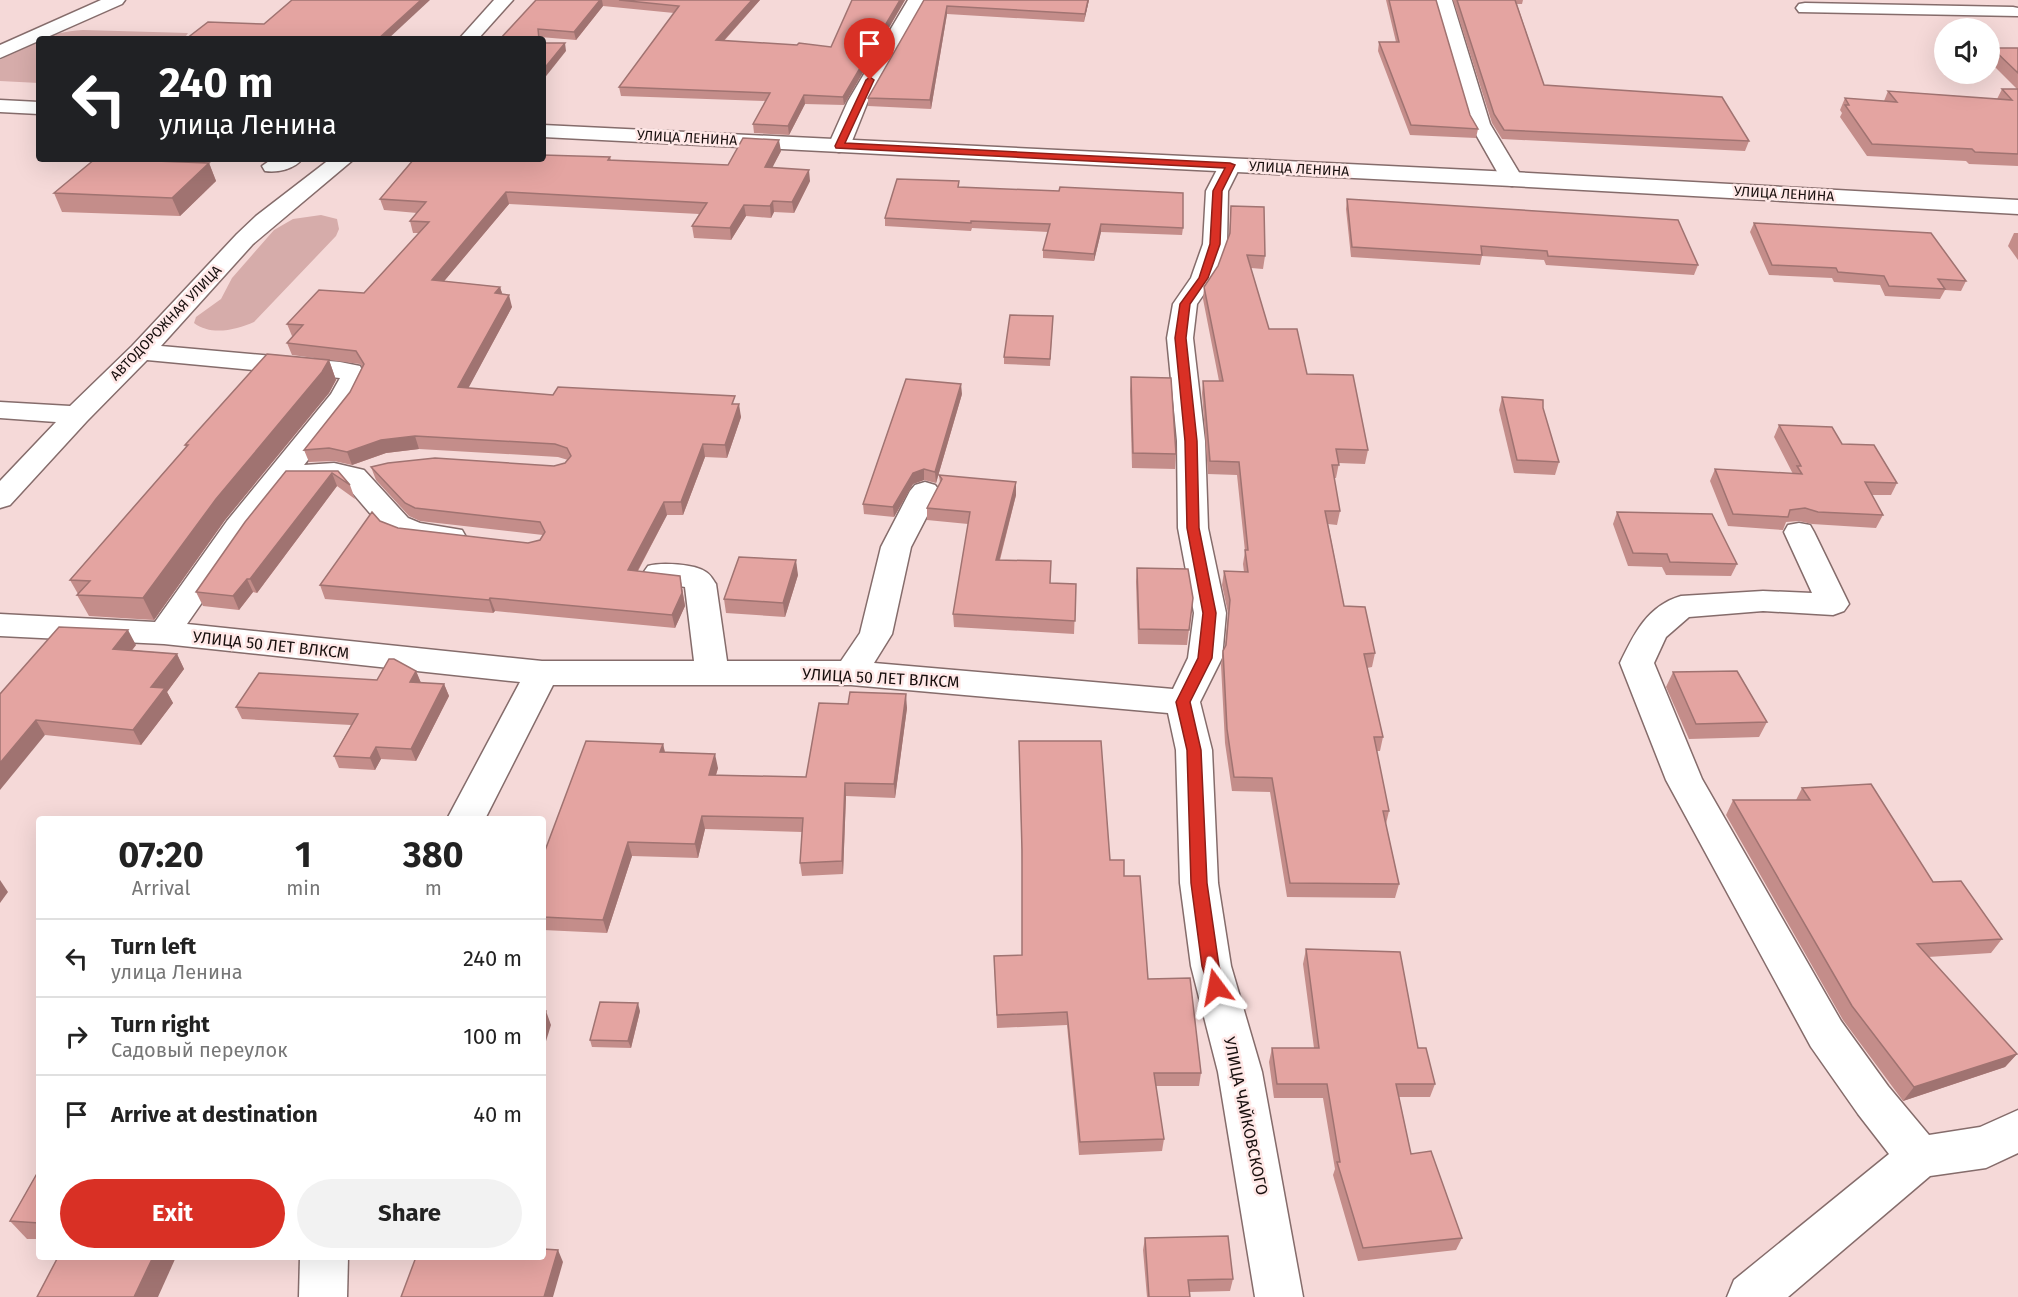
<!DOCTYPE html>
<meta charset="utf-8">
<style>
body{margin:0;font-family:"Fira Sans",sans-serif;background:#f2f2f2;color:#222;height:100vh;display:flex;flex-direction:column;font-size:22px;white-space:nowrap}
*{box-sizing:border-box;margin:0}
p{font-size:20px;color:#767676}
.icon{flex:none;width:33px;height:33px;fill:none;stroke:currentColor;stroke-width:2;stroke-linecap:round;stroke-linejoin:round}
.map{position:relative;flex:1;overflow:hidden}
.sheet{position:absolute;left:36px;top:816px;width:510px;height:444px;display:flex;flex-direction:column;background:#fff;border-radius:6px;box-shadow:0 6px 24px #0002}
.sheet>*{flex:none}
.hud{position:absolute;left:36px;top:36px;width:510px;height:126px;border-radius:6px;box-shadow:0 6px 24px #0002;background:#202124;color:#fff;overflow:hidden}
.tools{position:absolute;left:1934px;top:18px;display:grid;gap:12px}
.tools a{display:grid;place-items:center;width:66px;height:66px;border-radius:50%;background:#fff;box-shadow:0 6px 24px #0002;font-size:30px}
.pin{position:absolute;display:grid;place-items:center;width:51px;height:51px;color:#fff;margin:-62px -26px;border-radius:50% 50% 50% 0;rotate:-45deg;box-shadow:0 0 6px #0007}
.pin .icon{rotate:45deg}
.me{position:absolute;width:66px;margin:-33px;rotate:347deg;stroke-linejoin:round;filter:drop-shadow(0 0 4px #0008)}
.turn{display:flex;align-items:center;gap:21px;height:126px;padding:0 24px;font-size:27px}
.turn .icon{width:78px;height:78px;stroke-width:2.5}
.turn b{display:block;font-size:42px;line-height:51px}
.eta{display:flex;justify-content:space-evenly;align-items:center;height:102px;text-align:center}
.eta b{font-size:36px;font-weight:700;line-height:42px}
.action{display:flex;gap:12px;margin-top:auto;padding:12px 24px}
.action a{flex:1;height:69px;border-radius:36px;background:#d93025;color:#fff;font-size:24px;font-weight:700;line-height:69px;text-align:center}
.action a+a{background:#f2f2f2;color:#222}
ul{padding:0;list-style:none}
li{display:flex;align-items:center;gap:18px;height:78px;padding:0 24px;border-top:2px solid #e0e0e0}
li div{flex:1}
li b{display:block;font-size:22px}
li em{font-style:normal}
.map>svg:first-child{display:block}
</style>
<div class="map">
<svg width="2018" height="1297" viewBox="0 0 2018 1297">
<rect width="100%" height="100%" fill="#f5d9d8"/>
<!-- green -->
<g fill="#d6acaa">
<path d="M83,30L188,33L184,39H39V83L0,81V60C31,41 47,33 83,30Z"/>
<path d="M321,215L337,219L339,229L336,236L254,322C236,330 211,336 194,323L196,317L221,299L232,278L274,230L293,219Z"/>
</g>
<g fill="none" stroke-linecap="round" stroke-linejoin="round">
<!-- minor casing -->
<g stroke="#856c6b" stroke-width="3">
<g id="minor">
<polygon points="101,0 125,0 122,4 0,58 0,45"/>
<polygon points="494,0 513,0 478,39 459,39"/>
<polygon points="908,0 926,0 868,101 850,146 846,150 839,152 832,150 828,146 848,101"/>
<polygon points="1434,0 1452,0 1490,124 1523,179 1520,184 1512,186 1504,184 1470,124"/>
<polygon points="1805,3 2013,7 2018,8 2018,16 1799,12 1796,8 1799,4"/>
<path d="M272,159H302C295,169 277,173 265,171L262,166Z"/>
<path d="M330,159H354L253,244L161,346L340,362L360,366L366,378L353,403L304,465L334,463L364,470L408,518L420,523L462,530L466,537L462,544L451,547L414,541L386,532L344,483L334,481H291L249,535L187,624L542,661H694L685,587L648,580L643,573L648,566C661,562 695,564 706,572C711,575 713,580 716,584L727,661H841L860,633L881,547L910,491L915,485L925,482L935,485L940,491L911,547L892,634L874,663L1173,689L1188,658L1194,613L1178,528L1177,441L1167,338L1173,304L1191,278L1203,244L1206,191L1222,160L1230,159L1238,160L1241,165L1228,191L1227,244L1215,278L1197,304L1193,338L1205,441L1208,528L1226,613L1222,658L1200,702L1212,750L1218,883L1231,966L1262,1072L1303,1297H1255L1218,1072L1191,966L1180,883L1176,750L1168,713L851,685H553L485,819H447L520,682L164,644L0,636V614L155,622L227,521L331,394L340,378L147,360L87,421L10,505L0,508V481L56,422L0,418V402L70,406L132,346L237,234L256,216Z"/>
<path d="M1799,523L1810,525L1814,532L1849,604L1844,611L1833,615L1763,611L1689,617L1666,637L1654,663L1702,779L1841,1021L1888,1086L1929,1135L1980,1127L2018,1110V1153L1986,1168L1930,1176L1788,1297H1727L1734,1280L1889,1154L1858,1114L1811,1047L1666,780L1620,663C1634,634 1647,606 1681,596L1763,591L1812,593L1784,532L1788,525Z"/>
<polygon points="300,1257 348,1257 347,1297 299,1297"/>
</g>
</g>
<!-- major casing -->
<g stroke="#856c6b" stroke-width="3">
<g id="major">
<polygon points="0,100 39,102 39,114 0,112"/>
<polygon points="543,125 1512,172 2018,200 2018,214 1512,186 543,137"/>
</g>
</g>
<!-- minor -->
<use href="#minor" fill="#fff" fill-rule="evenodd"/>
<!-- major -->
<use href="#major" fill="#fff" fill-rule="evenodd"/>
</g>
<!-- wall -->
<g fill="#c48d8a">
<polygon points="536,0 760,0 724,41 831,47 881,0 905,0 844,105 805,104 789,135 754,133 753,124 766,101 621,96 619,87 674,13 603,6 576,40 540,37 500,39"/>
<polygon points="924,0 1089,0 1084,22 947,14 931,109 868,106 868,98"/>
<polygon points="1386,0 1436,0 1470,115 1478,129 1476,138 1410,135 1378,51 1379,42 1396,42"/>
<polygon points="1453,0 1523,0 1522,4 1517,4 1544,85 1749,141 1745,151 1502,139 1492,123"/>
<polygon points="1992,48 2018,48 2018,166 1969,164 1966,161 1867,156 1840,117 1842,113 1840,110 1845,98 1884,101 1888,91 1997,99 2002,89 2017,89 1989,61 1989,55"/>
<polygon points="781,151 772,167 810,181 794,213 774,212 771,218 746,216 731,240 694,238 692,226 699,214 509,204 444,281 500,287 502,294 512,307 468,388 553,395 736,404 741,417 727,458 705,457 683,515 667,515 638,571 680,576 685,606 675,628 495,611 493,613 325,599 320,585 380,521 398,528 528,543 540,540 543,535 420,521 409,516 376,480 371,467 554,466 565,463 568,460 558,457 419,449 386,453 352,465 334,461 309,462 304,450 350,392 362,367 360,364 329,360 336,380 329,393 225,520 154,620 89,616 77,595 78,594 70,580 186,447 185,445 322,359 292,355 287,343 293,336 292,336 287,324 364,293 419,233 413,233 410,221 417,213 384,210 380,199 610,157 611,160 728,165"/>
<polygon points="209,163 216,181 180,216 62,212 54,193"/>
<polygon points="959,187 1183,228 1182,235 1101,232 1094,261 1043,258 1043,250 1048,232 972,228 971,231 885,226 885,218"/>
<polygon points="1347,199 1698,265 1694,275 1546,265 1544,260 1482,256 1480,265 1351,257 1346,209"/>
<polygon points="1231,206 1265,256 1263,269 1251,268 1269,329 1307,374 1368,450 1365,464 1339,463 1336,478 1334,478 1340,511 1337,525 1328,524 1344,606 1375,653 1372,667 1367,668 1383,737 1380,751 1376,751 1389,811 1386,824 1399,884 1395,898 1287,897 1270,792 1232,791 1225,743 1221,665 1223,651 1225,646 1228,613 1222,585 1224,571 1244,572 1243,564 1245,551 1237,475 1208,474 1202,393 1203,381 1219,381 1203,299 1204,287 1218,266 1229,236"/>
<polygon points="1754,223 1966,281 1961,291 1945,290 1940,299 1885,296 1880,285 1834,282 1832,278 1769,275 1750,232"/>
<polygon points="2014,233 2018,233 2018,260 2008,246"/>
<polygon points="1053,316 1050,366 1004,364 1004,357"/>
<polygon points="1131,377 1176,454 1175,469 1132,468 1130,391"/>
<polygon points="962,394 936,483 924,480 913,484 894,517 864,514 863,504"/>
<polygon points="1502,397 1543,408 1559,462 1555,475 1514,473 1499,410"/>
<polygon points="1779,425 1842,444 1897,483 1891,495 1871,495 1883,515 1876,528 1812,524 1799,521 1786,522 1783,530 1728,526 1710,481 1715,469 1793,474 1774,437"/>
<polygon points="286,471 338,471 350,485 355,499 337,486 257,593 253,592 239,610 203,606 196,592"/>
<polygon points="939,475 1016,495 1000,560 1051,583 1076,584 1074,634 954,627 953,614 968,524 927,520 927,508 940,483"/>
<polygon points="1617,512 1737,564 1731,576 1666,575 1662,567 1628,566 1613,524"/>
<polygon points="1137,568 1193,598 1187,645 1138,644 1136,582"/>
<polygon points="798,575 785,617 726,613 724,599"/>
<polygon points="136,645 132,650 177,654 184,669 167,692 173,703 141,745 45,735 0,694"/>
<polygon points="416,671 421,683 444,684 449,696 416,761 381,759 375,770 339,768 334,756 351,725 242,719 236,707 377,680"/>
<polygon points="1673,672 1767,722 1759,737 1689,739 1666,687"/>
<polygon points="907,708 895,798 846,796 843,874 802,876 800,863 802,832 705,829 698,858 632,856 607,933 543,930 543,856 663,744 665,752 718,768 716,775 806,777"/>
<polygon points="1019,741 1110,860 1124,876 1148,979 1201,1073 1199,1086 1156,1086 1164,1139 1162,1151 1079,1155 1067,1025 997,1028 994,956 1022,955 1022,864"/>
<polygon points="1802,788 1933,882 2002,939 1991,953 1928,957 2017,1054 2005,1067 1903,1101 1843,1020 1726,815 1733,800 1796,800"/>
<polygon points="1306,949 1418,1048 1435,1084 1430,1097 1399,1097 1411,1154 1462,1238 1456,1250 1358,1261 1333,1175 1335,1169 1323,1098 1274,1098 1269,1062 1272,1048 1314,1048 1303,964"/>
<polygon points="640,1011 631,1048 592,1047 590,1040"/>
<polygon points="39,1170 39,1239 27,1239 10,1221"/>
<polygon points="1145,1238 1233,1279 1230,1291 1190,1292 1190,1297 1147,1297 1143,1250"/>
</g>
<!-- shaded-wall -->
<g fill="#a07371">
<polygon points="421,0 430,0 388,39 378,39"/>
<polygon points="600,0 602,0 603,6 576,40 574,32"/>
<polygon points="752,0 760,0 717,48 716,40"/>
<polygon points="900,0 905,0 844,105 843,97"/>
<polygon points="1088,0 1089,0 1084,22 1085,14"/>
<polygon points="947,6 947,14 931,109 930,100"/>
<polygon points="565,43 566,51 543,80 543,70"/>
<polygon points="804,95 805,104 789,135 788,126"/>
<polygon points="779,140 781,151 767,178 765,167"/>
<polygon points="209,163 216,181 180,216 172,198"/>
<polygon points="809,170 810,181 794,213 792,202"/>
<polygon points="506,192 509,204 435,292 432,280"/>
<polygon points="773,201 774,212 771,218 770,206"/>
<polygon points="744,205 746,216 731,240 730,228"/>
<polygon points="1101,224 1101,232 1094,261 1094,254"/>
<polygon points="500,287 504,299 495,293"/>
<polygon points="509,295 512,307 462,400 458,387"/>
<polygon points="329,360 336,380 329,393 225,520 154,620 143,598 216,499"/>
<polygon points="961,384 962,394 936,483 935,472"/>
<polygon points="739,404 741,417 727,458 725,445"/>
<polygon points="415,436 419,449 386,453 352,465 347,452 381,440"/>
<polygon points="703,444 705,457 683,515 681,502"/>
<polygon points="924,469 924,480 913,484 894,517 893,507 913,473"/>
<polygon points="332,473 337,486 257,593 250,579"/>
<polygon points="1016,482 1016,495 996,573 996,560"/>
<polygon points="664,502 667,515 631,583 628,570"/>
<polygon points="796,560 798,575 785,617 783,603"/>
<polygon points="680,576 685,606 675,628 672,615"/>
<polygon points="247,579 253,592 239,610 233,596"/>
<polygon points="490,598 495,611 493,613 489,600"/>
<polygon points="128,630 136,645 122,663 113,649"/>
<polygon points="177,654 184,669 167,692 173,703 141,745 133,730 151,687"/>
<polygon points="416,671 421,683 410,682"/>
<polygon points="444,684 449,696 416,761 411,749"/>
<polygon points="906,694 907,708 895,798 894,784"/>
<polygon points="36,720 45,735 0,790 0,763"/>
<polygon points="663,744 666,758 660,752"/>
<polygon points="376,747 381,759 375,770 370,758"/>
<polygon points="715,754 718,768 712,788 709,775"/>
<polygon points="845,783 846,796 843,874 842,861"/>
<polygon points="702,816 705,829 698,858 695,844"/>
<polygon points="628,842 632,856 607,933 603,920"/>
<polygon points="0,880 8,892 0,903"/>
<polygon points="638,1003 640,1011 631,1048 628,1041"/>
<polygon points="546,1011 551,1025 543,1051 543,1019"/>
<polygon points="2017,1054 2005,1067 1903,1101 1914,1087"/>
<polygon points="558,1250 563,1262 553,1297 544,1297"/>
<polygon points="153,1257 176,1257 158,1297 134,1297"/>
</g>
<!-- building -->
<g fill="#e4a4a1" stroke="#a07371" stroke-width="1.5">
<polygon points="292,0 421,0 378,39 186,39 208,22 264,24"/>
<polygon points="536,0 600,0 574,32 538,29 539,39 500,39"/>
<polygon points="619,0 752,0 716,40 797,45 799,43 831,47 852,0 900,0 843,97 804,95 788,126 753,124 770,93 619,87 679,6"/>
<polygon points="924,0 1088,0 1085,14 947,6 930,100 868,98"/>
<polygon points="1389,0 1436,0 1470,115 1478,129 1411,125 1379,42 1399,42"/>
<polygon points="1457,0 1515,0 1544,85 1722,97 1749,141 1504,130 1494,114"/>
<polygon points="543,43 565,43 543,70"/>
<polygon points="1992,48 2018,48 2018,73"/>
<polygon points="2002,89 2018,89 2018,154 1975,152 1972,149 1872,144 1845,105 1849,105 1845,98 1897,102 1888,91 2012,100"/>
<polygon points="743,138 779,140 765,167 809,170 792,202 773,201 770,206 744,205 730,228 692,226 707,203 506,192 432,280 500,287 495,293 509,295 458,387 553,395 558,387 735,396 732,404 739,404 725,445 703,444 681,502 664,502 628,570 680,576 682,593 672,615 490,598 489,600 320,585 372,512 380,521 398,528 528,543 540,540 545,532 540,522 415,508 405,503 371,467 388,463 435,458 554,466 565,463 571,456 567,448 555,444 415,436 381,440 347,452 329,448 304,450 350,392 364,364 356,351 287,343 303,325 287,324 319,290 364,293 429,222 410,221 426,202 380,199 414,159 543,159 543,155 610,157 608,160 728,165"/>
<polygon points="95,159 101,159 209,163 172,198 54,193"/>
<polygon points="897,179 959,181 958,187 1059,191 1060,187 1183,193 1183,228 1101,224 1094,254 1043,250 1050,224 971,221 971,223 885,218"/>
<polygon points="1347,199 1678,220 1698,265 1548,256 1547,251 1481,246 1482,255 1352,247"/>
<polygon points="1231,206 1264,207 1265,256 1247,255 1269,329 1297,329 1307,374 1353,375 1368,450 1336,449 1339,465 1332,465 1340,511 1325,511 1344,606 1365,607 1375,653 1364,654 1383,737 1374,737 1389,811 1383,811 1399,884 1290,883 1272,778 1234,777 1227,729 1223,651 1226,645 1230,600 1224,571 1248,572 1245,550 1248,550 1239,462 1210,461 1203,381 1223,381 1204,287 1218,266 1230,233"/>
<polygon points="1754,223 1931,233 1966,281 1938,279 1945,289 1889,286 1884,276 1838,272 1836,268 1772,265"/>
<polygon points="1010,315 1053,316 1050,359 1004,357"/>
<polygon points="267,354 329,360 322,372 216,499 143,598 77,595 90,581 70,580 188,445 185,445"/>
<polygon points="1131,377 1171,378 1176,454 1133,453"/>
<polygon points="906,379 961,384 935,472 924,469 913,473 893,507 863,504"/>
<polygon points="1502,397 1543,400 1543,408 1559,462 1517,460"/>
<polygon points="1779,425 1832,427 1842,444 1874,445 1897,483 1865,482 1883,515 1818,512 1805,508 1790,510 1788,517 1733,514 1715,469 1802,474 1797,466 1801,466"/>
<polygon points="286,471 338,471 350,485 332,473 250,579 247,579 233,596 196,592 245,522"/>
<polygon points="939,475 1016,482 996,560 1051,561 1050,583 1076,584 1075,621 953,614 970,512 927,508 942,479"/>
<polygon points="1617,512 1712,514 1737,564 1670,562 1667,554 1633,553"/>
<polygon points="739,557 796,560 783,603 724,599"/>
<polygon points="1137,568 1188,569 1193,598 1189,630 1139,629"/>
<polygon points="59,627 128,630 113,649 177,654 151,687 165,688 133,730 36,720 0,763 0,694"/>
<polygon points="389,659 394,659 416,671 410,682 444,684 411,749 376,747 370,758 334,756 358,714 236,707 259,673 377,680"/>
<polygon points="1737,671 1767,722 1696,724 1673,672"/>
<polygon points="850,692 906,694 894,784 845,783 842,861 800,863 803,818 702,816 695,844 628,842 603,920 543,917 543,856 586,741 663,744 660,752 715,754 709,775 806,777 819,703 848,704"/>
<polygon points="1019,741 1101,741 1110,860 1124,860 1124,876 1140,876 1148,979 1190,978 1201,1073 1154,1073 1164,1139 1080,1142 1067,1012 997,1015 994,956 1022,955 1022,850"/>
<polygon points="1871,784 1933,882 1961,881 2002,939 1917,944 2017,1054 1914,1087 1852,1006 1733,800 1810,800 1802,788"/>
<polygon points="1306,949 1400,952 1418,1048 1426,1048 1435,1084 1396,1084 1411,1154 1431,1151 1462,1238 1363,1248 1337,1162 1340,1162 1327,1084 1277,1084 1272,1048 1319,1048"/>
<polygon points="600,1002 638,1003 628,1041 590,1040"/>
<polygon points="543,1010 546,1011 543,1019"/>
<polygon points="39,1170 39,1223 10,1221"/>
<polygon points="1228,1236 1233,1279 1188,1280 1190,1297 1149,1297 1145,1238"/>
<polygon points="543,1249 558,1250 544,1297 401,1297 416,1257 543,1257"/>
<polygon points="58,1257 153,1257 134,1297 37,1297"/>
</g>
<!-- route -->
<polygon fill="#d93025" stroke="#8d1f18" stroke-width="1.5" points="870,77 874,80 845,143 1230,163 1235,165 1222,191 1220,244 1208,278 1190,304 1186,338 1197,441 1199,528 1216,613 1212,658 1190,702 1201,750 1207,883 1219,966 1225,987 1223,992 1216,995 1210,992 1202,966 1191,883 1187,750 1176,702 1198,658 1203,613 1187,528 1185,441 1175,338 1180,304 1199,278 1210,244 1213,191 1225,168 836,148 835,146 866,80"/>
<g text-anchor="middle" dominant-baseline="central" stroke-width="5" stroke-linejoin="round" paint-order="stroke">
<!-- far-street labels -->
<g font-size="14" fill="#180f0e" stroke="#ffe8e7">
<text transform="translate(687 138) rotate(3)">УЛИЦА ЛЕНИНА</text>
<text transform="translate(1299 169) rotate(3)">УЛИЦА ЛЕНИНА</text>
<text transform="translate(1784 194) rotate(3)">УЛИЦА ЛЕНИНА</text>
<text transform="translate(166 323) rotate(-46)">АВТОДОРОЖНАЯ УЛИЦА</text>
</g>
<!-- street labels -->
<g font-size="16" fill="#180f0e" stroke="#ffe8e7">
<text transform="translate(271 645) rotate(6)">УЛИЦА 50 ЛЕТ ВЛКСМ</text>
<text transform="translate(881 678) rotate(3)">УЛИЦА 50 ЛЕТ ВЛКСМ</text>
<text transform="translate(1246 1116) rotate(78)">УЛИЦА ЧАЙКОВСКОГО</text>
</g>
</g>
</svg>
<div class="tools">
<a><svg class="icon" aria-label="sound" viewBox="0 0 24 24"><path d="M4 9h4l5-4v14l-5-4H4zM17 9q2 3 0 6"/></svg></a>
</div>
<div class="pin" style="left:870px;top:80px;background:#d93025"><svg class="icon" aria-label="arrive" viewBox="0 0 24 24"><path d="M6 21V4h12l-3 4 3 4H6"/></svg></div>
<svg class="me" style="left:1216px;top:987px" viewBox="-20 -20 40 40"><path d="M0-17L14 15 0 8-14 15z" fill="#d93025" stroke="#fff" stroke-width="4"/></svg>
<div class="hud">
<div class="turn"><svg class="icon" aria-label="left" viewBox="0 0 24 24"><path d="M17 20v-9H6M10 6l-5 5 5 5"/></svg><div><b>240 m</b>улица Ленина</div></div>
</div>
<section class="sheet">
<div class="eta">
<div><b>07:20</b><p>Arrival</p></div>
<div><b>1</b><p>min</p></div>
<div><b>380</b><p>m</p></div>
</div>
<ul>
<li><svg class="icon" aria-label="left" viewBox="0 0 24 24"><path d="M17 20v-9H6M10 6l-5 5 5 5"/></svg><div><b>Turn left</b><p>улица Ленина</p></div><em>240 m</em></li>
<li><svg class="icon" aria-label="right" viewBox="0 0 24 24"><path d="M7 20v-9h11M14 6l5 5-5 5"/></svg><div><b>Turn right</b><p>Садовый переулок</p></div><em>100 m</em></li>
<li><svg class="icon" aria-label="arrive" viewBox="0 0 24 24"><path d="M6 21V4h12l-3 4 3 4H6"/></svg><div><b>Arrive at destination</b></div><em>40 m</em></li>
</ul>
<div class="action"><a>Exit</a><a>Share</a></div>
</section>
</div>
